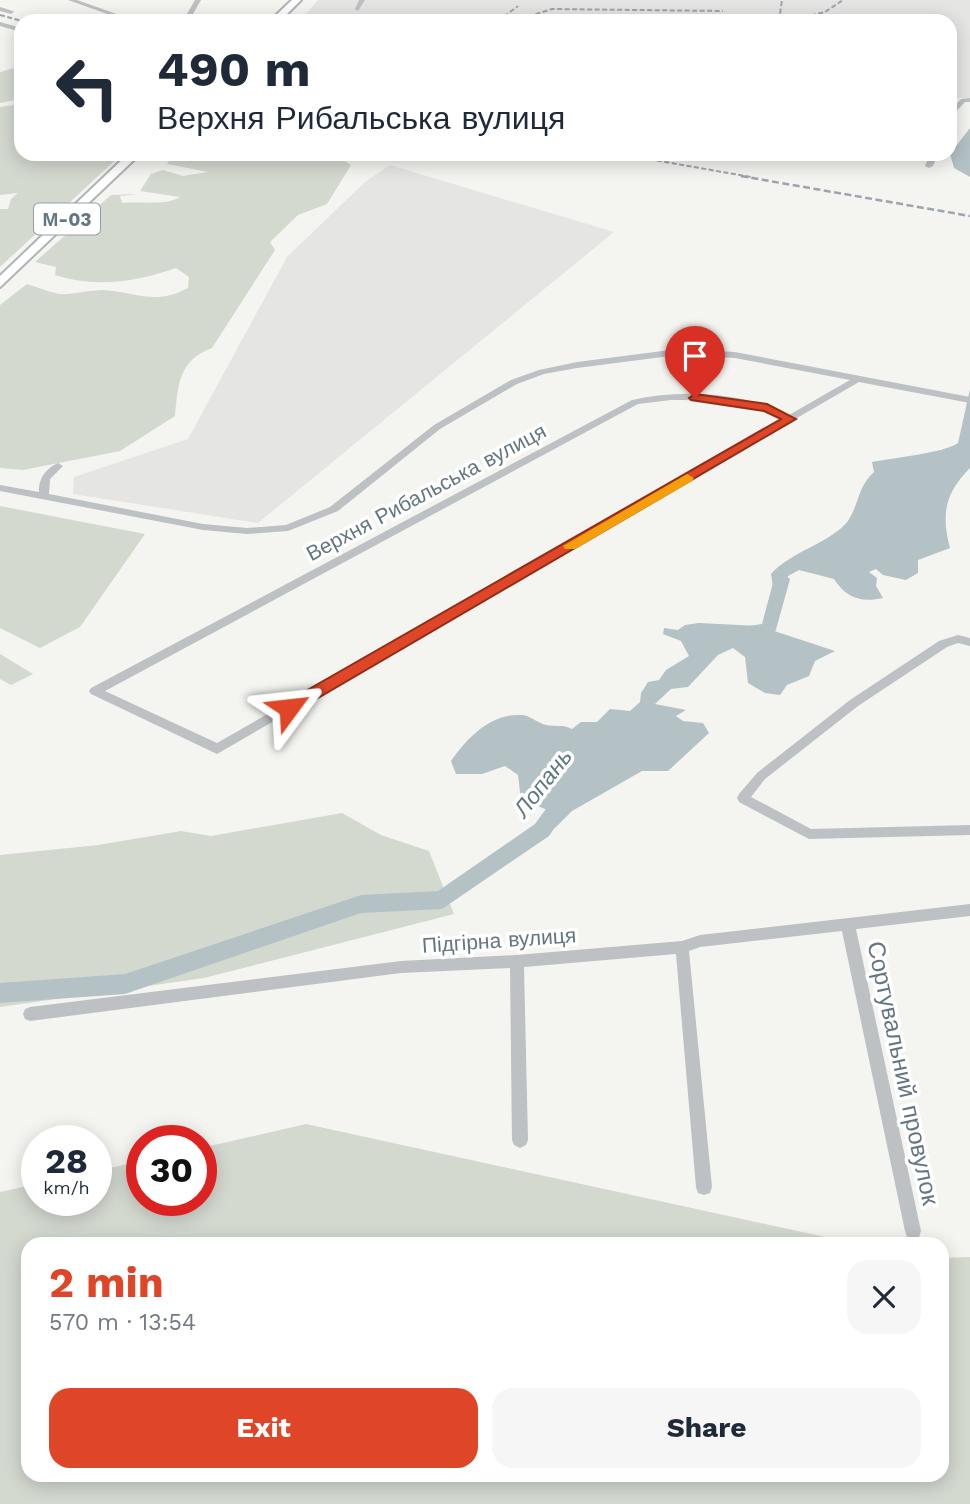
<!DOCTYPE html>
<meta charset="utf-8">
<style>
body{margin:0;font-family:"Work Sans",sans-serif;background:#f6f6f7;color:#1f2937;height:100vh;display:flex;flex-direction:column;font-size:26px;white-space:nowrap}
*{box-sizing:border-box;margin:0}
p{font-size:23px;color:#747a83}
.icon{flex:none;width:38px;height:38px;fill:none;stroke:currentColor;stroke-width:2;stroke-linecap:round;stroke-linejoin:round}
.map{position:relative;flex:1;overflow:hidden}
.details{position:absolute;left:21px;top:1237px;width:928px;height:245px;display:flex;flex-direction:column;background:#fff;border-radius:21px;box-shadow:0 4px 18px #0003}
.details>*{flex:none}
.guide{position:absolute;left:14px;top:14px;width:943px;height:147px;border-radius:21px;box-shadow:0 4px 18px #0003;background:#fff;color:#1f2937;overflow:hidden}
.speed{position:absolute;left:21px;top:1125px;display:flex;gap:14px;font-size:35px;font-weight:700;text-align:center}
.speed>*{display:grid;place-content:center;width:91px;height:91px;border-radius:50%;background:#fff;box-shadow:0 4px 18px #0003;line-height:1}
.speed small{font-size:18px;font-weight:400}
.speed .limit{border:10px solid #d22;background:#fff;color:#111}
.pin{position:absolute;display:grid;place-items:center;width:60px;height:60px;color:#fff;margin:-72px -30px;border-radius:50% 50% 50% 0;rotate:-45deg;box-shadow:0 0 7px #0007}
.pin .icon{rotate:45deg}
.me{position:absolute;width:77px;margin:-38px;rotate:60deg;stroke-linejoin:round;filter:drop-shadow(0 0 5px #0008)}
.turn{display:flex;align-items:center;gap:24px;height:147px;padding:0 28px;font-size:32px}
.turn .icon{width:91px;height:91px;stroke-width:2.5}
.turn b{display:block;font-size:49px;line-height:60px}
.round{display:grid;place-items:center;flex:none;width:74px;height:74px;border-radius:21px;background:#f6f6f7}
.summary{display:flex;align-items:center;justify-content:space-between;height:119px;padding:0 28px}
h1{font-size:42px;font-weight:700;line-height:52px;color:#de4627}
.button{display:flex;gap:14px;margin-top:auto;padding:14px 28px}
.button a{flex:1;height:80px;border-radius:21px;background:#de4627;color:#fff;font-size:28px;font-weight:700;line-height:80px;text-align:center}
.button a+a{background:#f6f6f7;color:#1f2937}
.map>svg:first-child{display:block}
</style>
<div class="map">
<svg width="970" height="1504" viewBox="0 0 970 1504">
<rect width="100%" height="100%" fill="#f4f4f0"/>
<!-- built -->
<g fill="#e5e6e4">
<polygon points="318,0 970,0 970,98 950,98 950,21 300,21"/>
<polygon points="390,165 614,232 258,523 73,494 74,477 188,439 287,257 365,182"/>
</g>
<!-- green -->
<g fill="#d4d9d0">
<polygon points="21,66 21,99 0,103 0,72"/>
<polygon points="21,104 21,154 122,154 0,267 0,209 8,209 11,199 18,193 0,195 0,107"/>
<path d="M175,154H333L351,165L327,204L298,215L270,242L275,250L212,348C179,360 178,384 175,416L120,451L23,470L0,468V305L27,284C37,287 49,292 59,294C72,295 89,290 103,290C137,292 155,306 188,288L189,277L176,268C137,282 95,288 55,275L56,267L35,262L111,195L138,194L120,196L122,203C140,201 165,206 180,197L140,191L151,174L163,170L183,176L208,172L167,164Z"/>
<polygon points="0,506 145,534 80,627 40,648 0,628"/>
<polygon points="0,654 33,674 11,685 0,679"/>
<polygon points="342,813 381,835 429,851 454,914 204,978 0,1007 0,855 98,845 181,831 211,836"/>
<polygon points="306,1124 857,1244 28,1244 28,1475 942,1475 942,1258 970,1257 970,1504 0,1504 0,1192 37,1184 37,1200 96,1200 96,1171 142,1161 142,1200 201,1200 201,1148"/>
</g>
<!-- water -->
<g fill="#b4c2c5">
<polygon points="970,128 970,177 954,168 950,154"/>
<path d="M970,389V468C945,493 941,514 950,548L918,560V573L906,580L883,575L876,569L869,572L877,578L876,586L883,598C861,603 846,598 834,579L799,570L788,576L776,606L771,574C790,552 832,542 848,521C859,504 858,486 874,472L872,462C893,458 944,453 958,443Z"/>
<path d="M699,623L759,626L835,651L815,661L809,676L787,685L780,695L765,693L748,683L745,657L733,648L718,655L688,687L671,689L655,704L686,710L676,716L683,721L703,723L709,733L668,771H642L572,811L555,828L542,830L547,810L538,806L531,809L521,801L518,775L505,766L482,774H456L451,761C467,738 491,713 521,715C530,715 537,723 546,725C556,727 562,724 572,729L581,722H597L610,709L630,711L640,702L641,693L648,682L659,680L666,670L689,656L681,641L663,634L664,628L678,630L685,625Z"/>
</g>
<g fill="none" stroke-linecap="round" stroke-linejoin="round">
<!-- river -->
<g fill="#b4c2c5" fill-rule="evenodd">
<polygon points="782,573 790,579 775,633 736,636 733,632 736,628 762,624 774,579"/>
<polygon points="558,800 565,802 568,808 549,836 442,909 361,913 125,994 0,1003 0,983 125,974 361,895 438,891 535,824 551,802"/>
</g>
<!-- highway casing -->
<g stroke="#b0b4b7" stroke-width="4">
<g id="highway">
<polygon points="292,0 301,0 280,21 270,21"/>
<polygon points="128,154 140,154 0,287 0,276"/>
</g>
</g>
<!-- minor -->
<g fill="#bdc1c4" fill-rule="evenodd">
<polygon points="68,0 77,0 136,21 127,21"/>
<polygon points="195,0 201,0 189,21 183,21"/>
<polygon points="359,0 365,0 358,11 355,9"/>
<polygon points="0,7 13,11 14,12 11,14 0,11"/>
<polygon points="0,22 21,28 21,32 0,26"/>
<polygon points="970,98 970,102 965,102 950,118 950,111 961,99"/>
<polygon points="930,154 938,154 933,166 929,168 925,166"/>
<path d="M678,349L735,352L970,397V403L859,382L217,754L91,694L89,691L91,688L632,400C682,389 743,392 789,415L850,380L735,358L678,355L577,368L544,374L517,384L440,429L338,511L288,531L247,534L203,530L0,491V485L39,492C38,479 46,468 58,463L63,466L50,479L49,494L203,524L247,528L286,525L330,507L434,425L511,380L539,370L577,362ZM671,400C709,400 748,401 782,419L217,743L105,691L638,404Z"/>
<polygon points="958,635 970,638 970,646 958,643 947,647 858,706 765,779 751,797 811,829 970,825 970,835 809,839 739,802 737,798 739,794 757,773 850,700 939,641"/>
<polygon points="970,904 970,916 856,929 921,1231 919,1237 913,1239 907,1237 905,1231 842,931 700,947 689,951 712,1187 710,1193 704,1195 698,1193 696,1187 676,954 524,967 528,1140 526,1145 520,1148 514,1145 512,1140 510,968 401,973 30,1021 25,1019 23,1014 25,1009 30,1007 401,961 517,955 682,941 700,935"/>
</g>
<!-- highway -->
<use href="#highway" fill="#fff" fill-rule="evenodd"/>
<!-- rail-far1 -->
<g stroke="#9ea5aa" stroke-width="2" stroke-dasharray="5 2.5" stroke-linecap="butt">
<polyline points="0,15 22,21"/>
<polyline points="498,21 518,6"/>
<polyline points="514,21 552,9 723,11"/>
<polyline points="779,21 782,0"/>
<polyline points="789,21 825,12 843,0"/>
<polyline points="620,154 751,177"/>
</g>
<!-- rail -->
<polyline stroke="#9ea5aa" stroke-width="2.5" stroke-dasharray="7 3.5" stroke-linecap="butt" points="741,176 970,216"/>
</g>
<!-- route -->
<polygon fill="#de4627" stroke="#902e19" stroke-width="2" points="695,394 767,404 796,419 294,712 283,712 283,704 781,419 764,411 691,400 689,398"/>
<!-- slow -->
<polygon fill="#f59e0b" points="687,474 694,478 692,481 575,549 565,549 563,546"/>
<g text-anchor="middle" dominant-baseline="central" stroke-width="7" stroke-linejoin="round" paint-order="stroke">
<!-- shield labels -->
<rect fill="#fff" stroke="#929fa7" stroke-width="2" x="34" y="203.5" width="66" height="31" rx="5"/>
<g font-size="19" font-weight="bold" fill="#647681">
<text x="67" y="219">М-03</text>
</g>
<!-- street labels -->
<g font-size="21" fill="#647681" stroke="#fff">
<text transform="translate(426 492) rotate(-28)">Верхня Рибальська вулиця</text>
<text transform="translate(499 940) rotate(-4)">Підгірна вулиця</text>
</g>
<!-- water labels -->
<g font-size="23" font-style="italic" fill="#5f787f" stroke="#fff">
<text transform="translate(543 783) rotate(-52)">Лопань</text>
</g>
<!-- near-street labels -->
<g font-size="24" fill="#647681" stroke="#fff">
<text transform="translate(903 1073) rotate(78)">Сортувальний провулок</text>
</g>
</g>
</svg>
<div class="speed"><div>28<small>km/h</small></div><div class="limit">30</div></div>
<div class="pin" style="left:695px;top:398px;background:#d93025"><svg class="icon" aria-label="arrive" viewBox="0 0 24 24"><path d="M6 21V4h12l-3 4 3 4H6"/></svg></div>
<svg class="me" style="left:289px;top:708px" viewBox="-20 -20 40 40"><path d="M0-17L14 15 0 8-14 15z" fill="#de4627" stroke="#fff" stroke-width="4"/></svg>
<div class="guide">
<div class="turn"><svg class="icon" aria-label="left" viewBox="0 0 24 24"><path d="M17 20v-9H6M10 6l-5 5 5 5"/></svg><div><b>490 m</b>Верхня Рибальська вулиця</div></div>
</div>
<section class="details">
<div class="summary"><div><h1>2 min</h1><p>570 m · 13:54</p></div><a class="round"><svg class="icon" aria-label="close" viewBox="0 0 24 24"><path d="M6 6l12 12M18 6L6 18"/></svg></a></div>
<div class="button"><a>Exit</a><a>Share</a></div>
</section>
</div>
